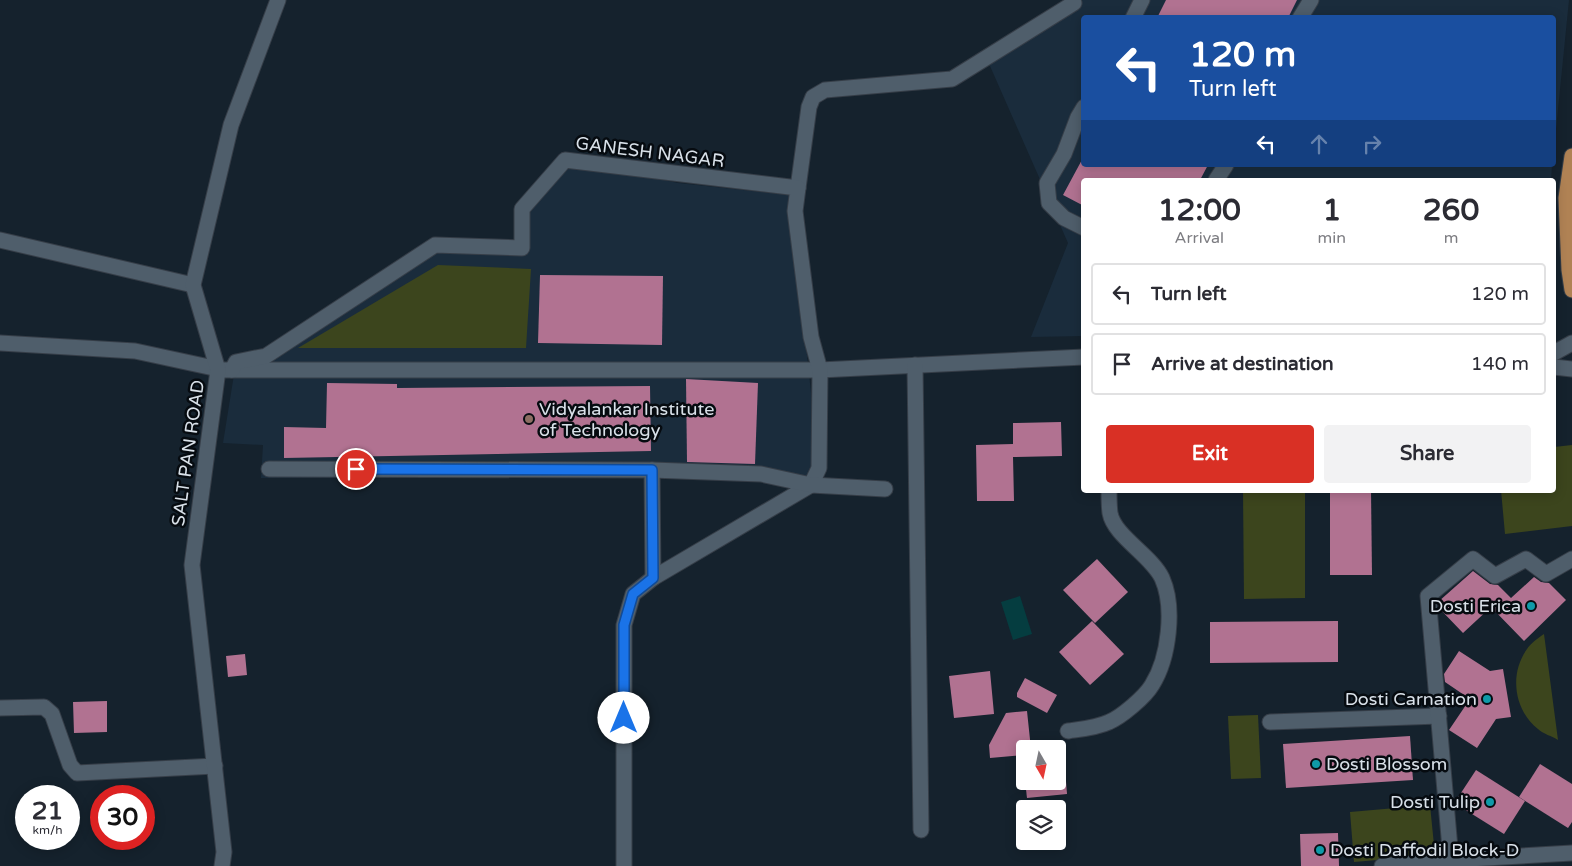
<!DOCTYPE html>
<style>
body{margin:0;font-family:"Varela Round",sans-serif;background:#f2f2f3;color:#2b2b33;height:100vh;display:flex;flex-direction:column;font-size:19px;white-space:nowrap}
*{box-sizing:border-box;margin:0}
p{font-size:16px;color:#7c7c81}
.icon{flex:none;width:28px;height:28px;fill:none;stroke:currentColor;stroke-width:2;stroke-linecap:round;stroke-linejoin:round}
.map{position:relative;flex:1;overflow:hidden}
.drawer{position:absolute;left:1081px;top:178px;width:475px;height:315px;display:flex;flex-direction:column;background:#fff;border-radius:5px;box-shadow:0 2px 12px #0003}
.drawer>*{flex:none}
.guide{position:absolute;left:1081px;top:15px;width:475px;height:152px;border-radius:5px;box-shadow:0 2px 12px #0003;background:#1a4fa0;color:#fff;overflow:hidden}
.needle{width:32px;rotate:171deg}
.buttons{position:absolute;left:1016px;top:740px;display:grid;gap:10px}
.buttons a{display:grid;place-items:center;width:50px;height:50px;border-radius:5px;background:#fff;box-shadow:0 2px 12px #0003;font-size:25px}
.speed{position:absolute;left:15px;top:785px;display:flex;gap:10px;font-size:25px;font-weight:700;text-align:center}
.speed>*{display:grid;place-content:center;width:65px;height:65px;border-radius:50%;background:#fff;box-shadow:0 2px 12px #0003;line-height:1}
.speed small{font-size:12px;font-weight:400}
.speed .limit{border:8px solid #d22;background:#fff;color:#111}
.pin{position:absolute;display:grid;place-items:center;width:42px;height:42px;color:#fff;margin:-21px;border:2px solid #fff;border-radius:50%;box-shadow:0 1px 5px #0007}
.me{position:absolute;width:55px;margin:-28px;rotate:0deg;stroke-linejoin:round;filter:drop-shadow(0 0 4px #0008)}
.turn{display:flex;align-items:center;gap:18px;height:105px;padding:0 25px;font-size:22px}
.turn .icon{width:65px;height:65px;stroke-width:2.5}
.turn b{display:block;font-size:35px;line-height:42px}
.lanes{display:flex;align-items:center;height:48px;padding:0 25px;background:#0003;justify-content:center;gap:25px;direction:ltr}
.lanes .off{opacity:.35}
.eta{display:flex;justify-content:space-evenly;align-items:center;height:85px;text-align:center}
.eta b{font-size:30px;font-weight:800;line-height:35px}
.primary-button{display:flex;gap:10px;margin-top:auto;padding:10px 25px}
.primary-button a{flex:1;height:58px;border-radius:5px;background:#d93025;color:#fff;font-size:20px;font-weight:800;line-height:58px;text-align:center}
.primary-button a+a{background:#f2f2f3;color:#2b2b33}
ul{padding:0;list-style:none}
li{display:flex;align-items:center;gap:15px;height:62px;margin:0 10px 8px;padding:0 15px;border:2px solid #e1e1e2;border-radius:5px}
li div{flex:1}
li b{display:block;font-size:19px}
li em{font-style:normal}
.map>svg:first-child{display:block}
</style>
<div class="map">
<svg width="1572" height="866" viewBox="0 0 1572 866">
<rect width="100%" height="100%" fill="#15222d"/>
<!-- built -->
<g fill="#1a2c3c">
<polygon points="1074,0 1569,0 1554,149 1554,18 1084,18 1084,165 1552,165 1551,180 1084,180 1084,336 1031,337 1068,243 990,66 991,55"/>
<polygon points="565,160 678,183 790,195 819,468 816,477 261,478 263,445 223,443 236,362 266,356 435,245 522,248 522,209"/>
</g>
<!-- green -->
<g fill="#3c451d">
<polygon points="438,265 531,269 526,348 298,348"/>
<polygon points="1572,445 1572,526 1505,534 1501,490 1554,490 1554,447"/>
<polygon points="1243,490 1305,490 1305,598 1244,599"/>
<path d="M1544,634L1558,740C1552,736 1543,734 1538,729C1514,710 1509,674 1527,649C1531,643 1538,638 1544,634Z"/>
<polygon points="1258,715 1261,778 1231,779 1228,716"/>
<polygon points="1430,805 1435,855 1354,862 1350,812"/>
</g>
<!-- water -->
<polygon fill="#053d40" points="1020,596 1032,634 1013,640 1001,602"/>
<!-- building -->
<g fill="#b17291">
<polygon points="1166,0 1297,0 1288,18 1157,18"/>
<polygon points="1084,156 1084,165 1208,165 1200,180 1084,180 1084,206 1063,195"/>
<polygon points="540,275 663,276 662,345 538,343"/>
<polygon points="686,379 758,383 755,464 687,462"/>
<polygon points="327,383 397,384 397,388 650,386 651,451 284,458 284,427 326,428"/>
<polygon points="1061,422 1062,456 1013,457 1014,501 977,501 976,445 1013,444 1013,423"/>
<polygon points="1330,490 1371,490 1372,575 1330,575"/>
<polygon points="1097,559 1128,592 1095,623 1063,590"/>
<polygon points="1473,571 1490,584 1498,585 1511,598 1534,577 1541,582 1549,583 1566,600 1524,641 1491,607 1463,633 1438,607 1438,602"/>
<polygon points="1092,621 1124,654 1090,685 1059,652"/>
<polygon points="1338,621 1338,662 1210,663 1210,622"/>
<polygon points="1459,651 1490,671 1503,669 1511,717 1496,719 1477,748 1449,730 1470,699 1445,682 1444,674"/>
<polygon points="245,654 247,675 228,677 226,656"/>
<polygon points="990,671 994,714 954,718 949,676"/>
<polygon points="1025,678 1057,695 1047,713 1017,697 1017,693"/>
<polygon points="107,701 107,732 74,733 73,702"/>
<polygon points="1027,711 1031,749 1025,749 1025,755 990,758 989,745 1006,713"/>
<polygon points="1410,736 1413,780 1286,788 1283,744"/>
<polygon points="1540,764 1572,784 1572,822 1568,828 1519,797"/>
<polygon points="1476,770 1525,801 1504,834 1456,804 1455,802"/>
<polygon points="1025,781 1066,781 1067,794 1027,798"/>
<polygon points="1338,833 1339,866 1301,866 1300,834"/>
</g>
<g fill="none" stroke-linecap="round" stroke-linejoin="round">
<!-- minor casing -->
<g stroke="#363e48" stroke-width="17">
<g id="minor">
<polyline points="1133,18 1142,0"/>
<polyline points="1300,18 1311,0"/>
<polyline points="1084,107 1078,117 1064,154 1047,183 1049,203 1064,218 1084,228"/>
<polyline points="1216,180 1226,165"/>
<polyline points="798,188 809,107 813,97 825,90 952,79 1074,3"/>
<polyline points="0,240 193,285"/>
<polyline points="0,343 135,351 223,370 820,370 1084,357"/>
<polyline points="1554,353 1572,343"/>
<polyline points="915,365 921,830"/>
<polyline points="1554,367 1572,369"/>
<polyline points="232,370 236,362 266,356 435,245 522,248 522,209 565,160 798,188 795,211 811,337 820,370 819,468 811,485 653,578 633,594 624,625 624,866"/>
<polyline points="269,469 652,470 761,474 811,485 885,489"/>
<polyline points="652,470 653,578"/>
<polyline points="0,708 44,707 52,714 70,765 77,773 215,766"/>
<polyline points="1270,722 1439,716"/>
<path d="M1068,731C1081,729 1096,728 1109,722C1121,717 1145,697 1152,685C1169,658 1175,607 1162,578C1151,555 1114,536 1110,513C1109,506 1109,497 1109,490"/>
<polyline points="1451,860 1428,596 1473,559 1495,576 1526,559 1546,574 1572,559"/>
<polyline points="222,866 224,852 192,565 218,370 193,285 231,125 278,0"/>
<polyline points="1382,866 1451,860 1572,853"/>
</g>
</g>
<!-- major casing -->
<g stroke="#363e48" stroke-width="17">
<polyline id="major" points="1572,156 1566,198 1569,270 1572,290"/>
</g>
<!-- minor -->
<use href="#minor" stroke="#4f5e6b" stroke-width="15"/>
<!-- major -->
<use href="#major" stroke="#b08254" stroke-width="15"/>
</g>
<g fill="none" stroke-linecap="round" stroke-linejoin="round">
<!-- route casing -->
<g stroke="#114b97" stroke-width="12">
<polyline id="route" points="356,469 652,470 653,578 633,594 624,625 624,718"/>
</g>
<!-- route -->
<use href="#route" stroke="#1a73e8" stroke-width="9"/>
</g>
<!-- markers -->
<circle fill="#8d6e63" stroke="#060b10" stroke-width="2" cx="529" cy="419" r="5"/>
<g fill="#0f9aa8" stroke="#060b10" stroke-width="2">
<circle cx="1531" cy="606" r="5"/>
<circle cx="1487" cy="699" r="5"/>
<circle cx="1316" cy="764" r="5"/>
<circle cx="1490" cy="802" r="5"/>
<circle cx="1320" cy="850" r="5"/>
</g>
<g text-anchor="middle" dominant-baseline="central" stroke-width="5" stroke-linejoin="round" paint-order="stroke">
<!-- street labels -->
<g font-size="18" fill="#d9e1e9" stroke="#060b10">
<text transform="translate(650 152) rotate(7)">GANESH NAGAR</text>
<text transform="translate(188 453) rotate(-82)">SALT PAN ROAD</text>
</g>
<!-- poi labels -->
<g font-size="18" fill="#d9e1e9" stroke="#060b10" text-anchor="start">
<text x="539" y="409">Vidyalankar Institute<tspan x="539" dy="21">of Technology</tspan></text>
<text x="1521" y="606" text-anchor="end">Dosti Erica</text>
<text x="1477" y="699" text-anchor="end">Dosti Carnation</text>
<text x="1326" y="764">Dosti Blossom</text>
<text x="1480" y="802" text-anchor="end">Dosti Tulip</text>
<text x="1330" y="850">Dosti Daffodil Block-D</text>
</g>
</g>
</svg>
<div class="buttons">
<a><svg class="needle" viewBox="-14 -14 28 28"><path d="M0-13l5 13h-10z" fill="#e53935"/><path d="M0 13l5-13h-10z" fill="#7c7c81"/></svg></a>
<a><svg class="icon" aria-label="layers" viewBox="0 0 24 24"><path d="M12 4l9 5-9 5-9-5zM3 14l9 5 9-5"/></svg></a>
</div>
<div class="speed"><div>21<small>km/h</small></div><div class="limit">30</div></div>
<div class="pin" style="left:356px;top:469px;background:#d93025"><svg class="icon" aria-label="arrive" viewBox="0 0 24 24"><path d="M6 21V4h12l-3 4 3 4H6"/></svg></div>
<svg class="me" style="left:624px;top:718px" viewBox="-20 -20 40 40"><circle r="19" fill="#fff"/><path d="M0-13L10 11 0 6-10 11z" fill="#1a73e8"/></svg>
<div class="guide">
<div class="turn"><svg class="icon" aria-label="left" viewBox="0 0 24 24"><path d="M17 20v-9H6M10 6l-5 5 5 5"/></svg><div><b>120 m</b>Turn left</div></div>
<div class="lanes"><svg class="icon" aria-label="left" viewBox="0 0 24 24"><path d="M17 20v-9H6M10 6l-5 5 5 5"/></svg><svg class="icon off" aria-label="ahead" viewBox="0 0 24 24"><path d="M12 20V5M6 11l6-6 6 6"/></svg><svg class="icon off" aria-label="right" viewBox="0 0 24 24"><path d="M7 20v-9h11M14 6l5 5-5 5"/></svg></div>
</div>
<section class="drawer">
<div class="eta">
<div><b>12:00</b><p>Arrival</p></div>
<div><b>1</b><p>min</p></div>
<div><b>260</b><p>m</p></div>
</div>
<ul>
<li><svg class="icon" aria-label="left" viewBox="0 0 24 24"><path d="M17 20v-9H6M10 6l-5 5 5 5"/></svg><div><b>Turn left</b></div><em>120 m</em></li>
<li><svg class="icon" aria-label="arrive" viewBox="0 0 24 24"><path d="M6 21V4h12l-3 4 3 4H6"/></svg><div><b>Arrive at destination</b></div><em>140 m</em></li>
</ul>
<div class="primary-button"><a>Exit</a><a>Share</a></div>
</section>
</div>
